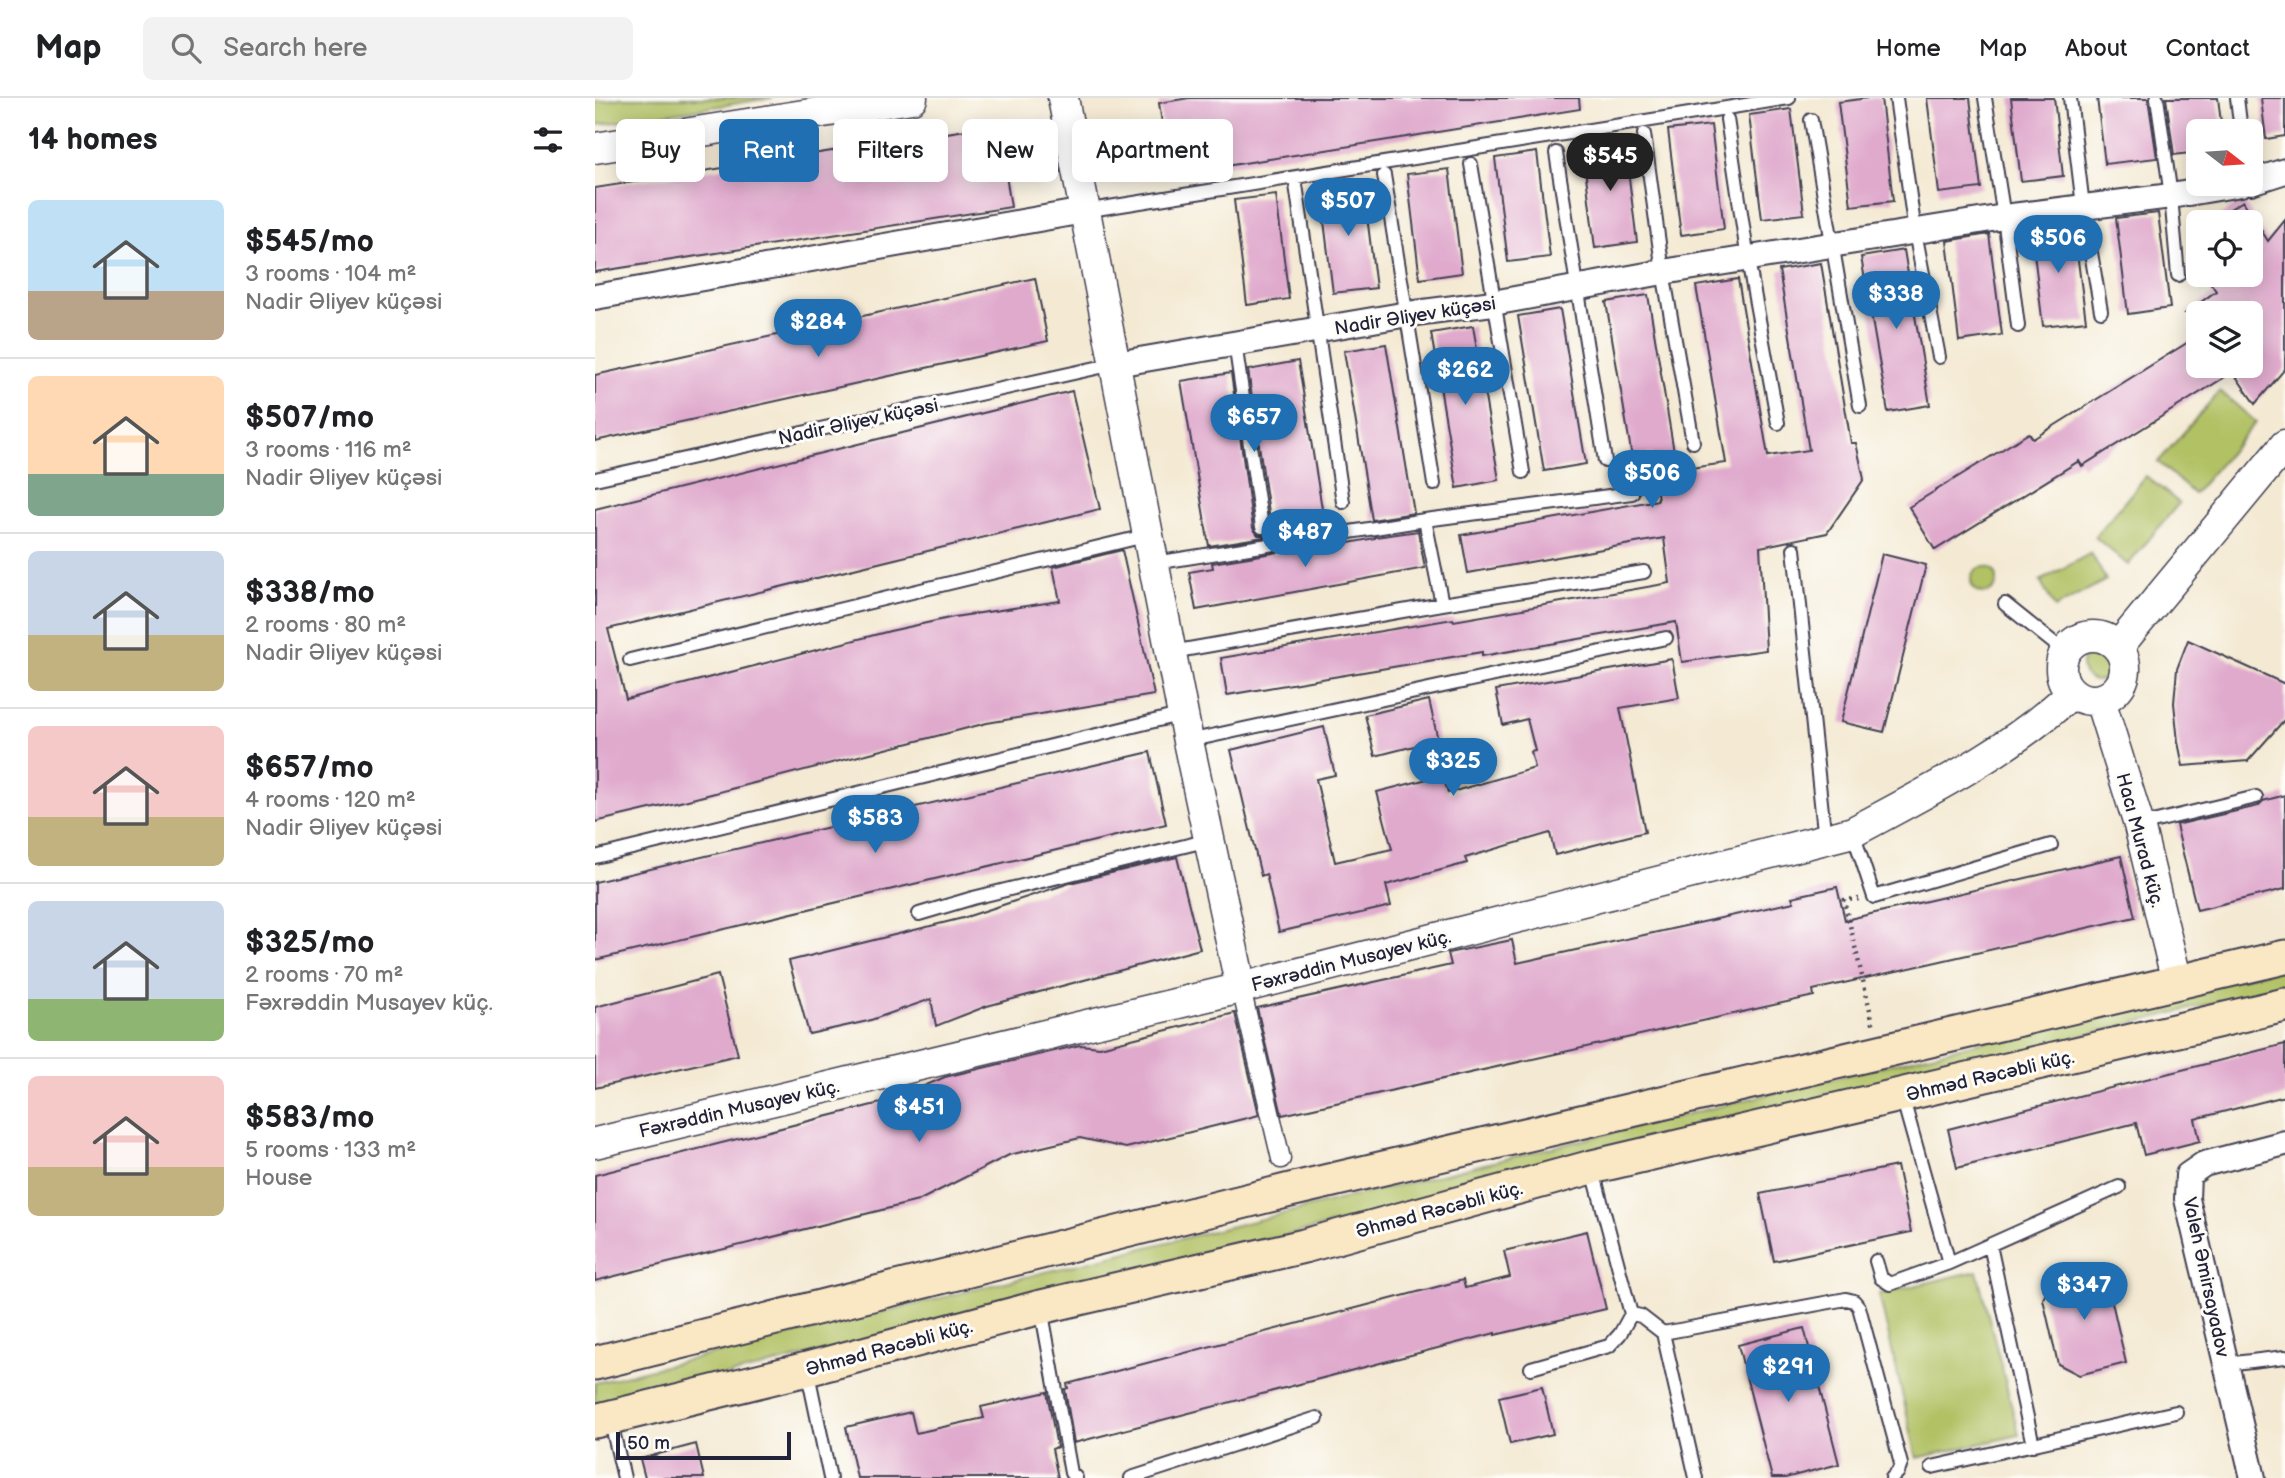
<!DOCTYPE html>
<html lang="en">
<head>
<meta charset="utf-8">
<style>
	body { margin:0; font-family:"Balsamiq Sans",sans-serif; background:#f2f2f2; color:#202124; height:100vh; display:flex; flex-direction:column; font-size:26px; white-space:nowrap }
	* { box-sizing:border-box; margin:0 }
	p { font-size:23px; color:#757577 }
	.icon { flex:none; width:38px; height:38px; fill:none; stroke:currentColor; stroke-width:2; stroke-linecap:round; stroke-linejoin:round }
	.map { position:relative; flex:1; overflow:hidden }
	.sheet { display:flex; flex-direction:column; background:#fff; width:595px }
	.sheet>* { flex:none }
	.hud { position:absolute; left:21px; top:21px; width:665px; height:63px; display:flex; gap:14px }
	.needle { width:46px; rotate:107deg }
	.fabs { position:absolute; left:1591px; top:21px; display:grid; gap:14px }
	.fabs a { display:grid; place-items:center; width:77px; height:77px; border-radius:10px; background:#fff; box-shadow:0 4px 18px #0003; font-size:35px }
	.scale { position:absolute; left:21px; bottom:18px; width:175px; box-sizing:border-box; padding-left:7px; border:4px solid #22223b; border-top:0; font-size:19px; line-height:24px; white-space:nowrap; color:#22223b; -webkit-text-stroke:5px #fdfcf7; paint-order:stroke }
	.price { position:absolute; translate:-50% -60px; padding:0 16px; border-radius:24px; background:#1f6fb2; color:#fff; font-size:23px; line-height:46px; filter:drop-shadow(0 2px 4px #0008) }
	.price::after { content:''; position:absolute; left:50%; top:42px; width:21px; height:16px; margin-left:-10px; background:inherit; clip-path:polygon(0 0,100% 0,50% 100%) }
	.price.selected { background:#222; color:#fff }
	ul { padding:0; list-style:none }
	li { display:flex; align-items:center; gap:21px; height:175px; padding:0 28px }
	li+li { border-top:2px solid #e0e0e0 }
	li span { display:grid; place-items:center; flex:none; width:196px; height:140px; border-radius:10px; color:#555 }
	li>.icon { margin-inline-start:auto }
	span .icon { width:84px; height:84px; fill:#fffc; stroke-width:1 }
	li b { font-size:30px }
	h2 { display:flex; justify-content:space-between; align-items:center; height:84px; padding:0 28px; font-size:30px }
	.chip { padding:0 24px; border-radius:10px; background:#fff; box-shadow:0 4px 18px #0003; font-size:24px; line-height:63px }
	.chip.selected { background:#1f6fb2; color:#fff }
	header { display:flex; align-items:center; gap:42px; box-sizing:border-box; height:98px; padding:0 35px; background:#fff; border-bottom:2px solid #e0e0e0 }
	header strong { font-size:33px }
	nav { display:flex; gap:38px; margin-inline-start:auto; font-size:24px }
	.search { width:490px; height:63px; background:#f2f2f2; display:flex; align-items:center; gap:18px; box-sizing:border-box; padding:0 24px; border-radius:10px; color:#757577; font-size:26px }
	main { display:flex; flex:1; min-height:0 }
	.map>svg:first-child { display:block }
	.green { fill:#b1c164; stroke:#6a7250; stroke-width:2 }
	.building { fill:#e0aacd }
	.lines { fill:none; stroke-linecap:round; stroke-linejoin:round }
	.service-casing { stroke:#424052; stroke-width:16 }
	.pedestrian-casing { stroke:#424052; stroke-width:21 }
	.minor-casing { stroke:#424052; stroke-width:28 }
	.tertiary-casing { stroke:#424052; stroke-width:33 }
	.secondary-casing { stroke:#424052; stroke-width:37 }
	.path { stroke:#424052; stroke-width:4.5; stroke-dasharray:2 5; stroke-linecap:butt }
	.service { stroke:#fff; stroke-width:12 }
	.pedestrian { stroke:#fff; stroke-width:18 }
	.minor { stroke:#fff; stroke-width:24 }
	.tertiary { stroke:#fff; stroke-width:30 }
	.secondary { stroke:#fae7c3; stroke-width:33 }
	.labels { text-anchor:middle; stroke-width:6; stroke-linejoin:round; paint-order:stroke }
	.street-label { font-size:19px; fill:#22223b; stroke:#fdfcf7 }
</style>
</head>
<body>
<header>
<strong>Map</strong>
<div class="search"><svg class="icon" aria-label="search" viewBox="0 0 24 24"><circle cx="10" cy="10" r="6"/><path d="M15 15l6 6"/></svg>Search here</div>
<nav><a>Home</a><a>Map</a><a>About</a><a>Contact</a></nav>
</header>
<main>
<section class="sheet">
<h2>14 homes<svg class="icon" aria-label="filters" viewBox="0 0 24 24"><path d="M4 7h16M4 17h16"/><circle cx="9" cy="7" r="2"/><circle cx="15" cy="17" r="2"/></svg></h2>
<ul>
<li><span style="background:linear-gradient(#bfe0f5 65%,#b9a48a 0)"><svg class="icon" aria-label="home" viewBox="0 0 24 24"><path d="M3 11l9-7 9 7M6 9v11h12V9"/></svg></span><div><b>$545/mo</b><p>3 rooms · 104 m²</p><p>Nadir Əliyev küçəsi</p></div></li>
<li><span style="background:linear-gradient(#ffd9b3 70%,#7fa58c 0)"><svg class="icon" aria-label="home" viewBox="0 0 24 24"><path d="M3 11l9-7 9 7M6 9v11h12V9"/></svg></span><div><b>$507/mo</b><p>3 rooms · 116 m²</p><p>Nadir Əliyev küçəsi</p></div></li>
<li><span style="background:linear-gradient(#c9d6e8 60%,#c2b280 0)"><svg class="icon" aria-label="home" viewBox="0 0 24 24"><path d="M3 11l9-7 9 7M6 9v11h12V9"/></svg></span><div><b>$338/mo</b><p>2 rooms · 80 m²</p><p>Nadir Əliyev küçəsi</p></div></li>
<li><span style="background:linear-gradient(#f6c9c9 65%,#c2b280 0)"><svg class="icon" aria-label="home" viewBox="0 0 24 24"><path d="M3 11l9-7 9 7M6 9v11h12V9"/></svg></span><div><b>$657/mo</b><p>4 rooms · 120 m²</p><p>Nadir Əliyev küçəsi</p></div></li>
<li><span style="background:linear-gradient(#c9d6e8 70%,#8fb573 0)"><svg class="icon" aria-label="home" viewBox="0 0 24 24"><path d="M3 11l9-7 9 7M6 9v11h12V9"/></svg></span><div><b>$325/mo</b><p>2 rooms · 70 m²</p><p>Fəxrəddin Musayev küç.</p></div></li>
<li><span style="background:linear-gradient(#f6c9c9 65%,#c2b280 0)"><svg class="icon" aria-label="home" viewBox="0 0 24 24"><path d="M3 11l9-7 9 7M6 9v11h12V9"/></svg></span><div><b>$583/mo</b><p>5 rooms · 133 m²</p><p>House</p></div></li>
</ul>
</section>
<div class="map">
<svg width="1690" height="1380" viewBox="0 0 1690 1380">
	<rect width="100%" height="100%" fill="#fdfcf7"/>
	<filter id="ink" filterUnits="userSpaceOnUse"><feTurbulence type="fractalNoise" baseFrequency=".0143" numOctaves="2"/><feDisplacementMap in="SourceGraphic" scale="14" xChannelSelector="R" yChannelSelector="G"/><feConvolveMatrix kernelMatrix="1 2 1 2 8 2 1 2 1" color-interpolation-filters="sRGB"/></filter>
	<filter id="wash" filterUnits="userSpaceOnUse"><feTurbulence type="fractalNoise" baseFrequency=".00686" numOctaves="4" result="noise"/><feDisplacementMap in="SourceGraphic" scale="28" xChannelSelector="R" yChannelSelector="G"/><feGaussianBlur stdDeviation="1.57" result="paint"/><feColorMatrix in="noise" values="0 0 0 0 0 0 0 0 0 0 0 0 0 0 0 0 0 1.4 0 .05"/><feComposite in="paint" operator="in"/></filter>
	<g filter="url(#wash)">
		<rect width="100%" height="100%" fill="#f4ead4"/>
		<path class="green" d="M26 0H177L0 27V4Z
			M1625 293 1661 324 1599 396 1563 364Z
			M1551 378 1584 405 1533 467 1500 439Z
			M1496 455 1511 482 1460 510 1445 483Z
			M1376 482a13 13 0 1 1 26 0a13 13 0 1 1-26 0Z
			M1487 568a15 15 0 1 1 30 0a15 15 0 1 1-30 0Z
			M1690 869V887L0 1311V1285Z
			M1382 1173 1424 1337 1322 1360 1284 1196Z"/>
		<g id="blocks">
			<path class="building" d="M594 0H984L985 11 575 77 564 5Z
				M1273 0H1286L1298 103 1256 108 1243 4Z
				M1332 0H1375L1386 90 1344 95Z
				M1416 0H1459L1468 78 1426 83Z
				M1502 0H1553L1562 60 1510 66Z
				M1571 0H1623L1627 33H1603V54L1579 57Z
				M1666 0H1690V38L1671 41Z
				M1196 11 1209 116 1167 121 1154 17Z
				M403 27 416 109 0 174V90Z
				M1116 27 1129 131 1086 137 1073 32Z
				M1029 40 1042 144 1000 150 987 46Z
				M942 54 955 159 913 164 900 60Z
				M854 71 867 175 825 181 812 76Z
				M768 86 781 190 738 195 725 91Z
				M681 97 694 201 652 207 639 102Z
				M1648 103 1673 143 1690 122V271L1660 306 1638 274 1487 368 1484 363 1340 452 1314 409 1434 335 1438 341 1603 238V268H1656V215H1591L1621 193 1610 177H1656V124H1614Z
				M1563 115 1575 210 1533 216 1521 120Z
				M1478 125 1491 223 1448 228 1436 131Z
				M1394 136 1407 237 1364 243 1352 143Z
				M1309 152 1335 307 1293 314 1266 159Z
				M1226 165 1256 345H1261L1269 381 1232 435 1165 449 1171 552 1087 564 1081 524 887 558V554L632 597 626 560 858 521 859 523 1075 485 1069 440 873 475 866 437 1063 402 1057 356 1037 359 1011 204 1053 197 1082 372 1131 365 1101 188 1143 181 1173 358 1214 352 1184 172Z
				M440 180 453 243 0 343V277Z
				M965 211 991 366 949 373 923 218Z
				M878 228 904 382 862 390 836 235Z
				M791 246 819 415 777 422 749 253Z
				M703 263 730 429 614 448 586 283 636 275 658 430 663 437H669L675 433 676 428 653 272Z
				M477 293 505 411 13 531 31 601 295 533 359 519 465 503 458 469 527 452 559 597 392 625 89 703 0 724V411Z
				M823 433 830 470 601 512 594 474 618 470 617 465 733 446V449L780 440V439Z
				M1287 456 1331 467 1289 634 1246 624Z
				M1593 542 1690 586V621L1653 663 1588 668 1583 644 1579 605 1582 571Z
				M1077 561 1084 600 1025 610 1050 734 960 757 955 735 870 760 872 765 791 787 796 808 684 834 671 776 666 778 636 652 729 629 740 677 721 681 740 764 797 751 782 694 848 677 853 695 940 670 936 654 940 653 932 621 908 627 901 592Z
				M834 602 843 642 780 658 770 617Z
				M555 654 571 726 0 862V784Z
				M1690 697V791L1602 812 1581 727 1663 708 1668 703Z
				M1526 758 1540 819 1218 892 1219 898 687 1017 662 910 856 867 853 855 917 842 922 865 1199 804 1197 799 1242 789 1250 822Z
				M582 759 605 851 392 908 341 928 336 901 273 923 214 936 194 863 368 820 475 785Z
				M123 877 143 957 0 990V909Z
				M640 915 664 1017 531 1050 485 1040 414 1057 323 1103 0 1183V1077L297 1002 350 979 485 947 505 949Z
				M1690 946V998L1600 1021 1605 1043 1549 1057 1541 1025 1362 1070 1353 1031Z
				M1302 1068 1316 1134 1179 1163 1165 1096Z
				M992 1133 1011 1211 900 1237V1235L479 1345 470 1291 473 1290 472 1286 868 1182 870 1190 915 1179 909 1153Z
				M1509 1169 1531 1265 1484 1277 1463 1266 1448 1201 1459 1180Z
				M1209 1230 1244 1366 1190 1380H1177L1143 1247Z
				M947 1289 958 1336 915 1346 904 1299Z
				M452 1294 462 1349 457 1351 463 1380H262L251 1329 316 1314 321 1335 389 1320 386 1309Z
				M101 1346 109 1380H50L45 1361Z"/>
		</g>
	</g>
	<g filter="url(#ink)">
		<use href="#blocks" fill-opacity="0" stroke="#424052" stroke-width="2"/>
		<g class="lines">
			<defs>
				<path id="service" d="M1301 0 1320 134 1344 259
					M1390 0 1409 119 1423 228
					M1475 0 1488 108 1506 213
					M1562 0 1576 98 1583 177
					M1642 0 1646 33
					M1132 21 1153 162 1183 325
					M1216 22 1265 308
					M1049 36 1068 174 1098 344
					M961 55 1010 363
					M876 66 928 374
					M789 77 839 386
					M701 87 748 404
					M489 113 1194 0
					M640 245 667 429
					M0 381 519 266
					M830 422 1037 395
					M1199 451 1230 742
					M560 465 830 422 847 506
					M1410 506 1470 554
					M577 554 847 506 1049 474
					M35 562 554 437
					M593 643 1071 540
					M1545 727 1661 699
					M1258 735 1279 799 1456 747
					M0 759 588 616
					M324 816 378 800 614 742
					M1307 998 1354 1165
					M997 1069 1036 1216 1046 1218 1068 1235 1101 1380
					M1395 1147 1438 1347
					M1281 1163 1286 1180 1295 1186 1354 1165 1524 1089
					M446 1210 476 1375 481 1380
					M1068 1235 1251 1201 1259 1203 1264 1209 1306 1366 1303 1374 1297 1380
					M1631 1266 1690 1259
					M936 1270 1014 1248 1025 1236 1036 1216
					M212 1271 235 1380
					M15 1320 29 1380
					M1337 1369 1581 1314
					M536 1380 722 1320"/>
				<path id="pedestrian" d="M646 890 686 1061"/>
				<path id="minor" d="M1656 84 1690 73
					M0 199 489 113
					M521 266 813 216 898 205 1068 174 1409 119 1576 98 1646 86
					M1658 1380 1592 1101 1593 1077 1609 1066 1690 1045"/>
				<path id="tertiary" d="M468 0 593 643 646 890
					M0 50 317 0
					M1466 570a32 32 0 1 1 64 0a32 32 0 1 1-64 0Z
					M1523 549 1690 347
					M1505 602 1544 727 1582 884
					M0 1045 646 890 1258 734C1334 693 1413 654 1477 595"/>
				<path id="secondary" d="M0 1265 695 1092 1690 859
					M0 1323 212 1271 446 1209 709 1148 997 1069 1690 907"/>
			</defs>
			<use href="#service" class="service-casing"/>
			<use href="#pedestrian" class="pedestrian-casing"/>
			<use href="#minor" class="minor-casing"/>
			<use href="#tertiary" class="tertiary-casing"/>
			<use href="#secondary" class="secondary-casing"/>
			<path class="path" d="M1264 801 1249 802 1279 929"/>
			<use href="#service" class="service"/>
			<use href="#pedestrian" class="pedestrian"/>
			<use href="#minor" class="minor"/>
			<use href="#tertiary" class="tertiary"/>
			<use href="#secondary" class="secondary"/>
		</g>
	</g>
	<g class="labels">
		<g class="street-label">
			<text transform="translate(820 217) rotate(-9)" y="7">Nadir Əliyev küçəsi</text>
			<text transform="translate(263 323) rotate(-12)" y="7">Nadir Əliyev küçəsi</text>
			<text transform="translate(1546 742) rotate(75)" y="7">Hacı Murad küç.</text>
			<text transform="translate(756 862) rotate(-14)" y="7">Fəxrəddin Musayev küç.</text>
			<text transform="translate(1395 977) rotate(-13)" y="7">Əhməd Rəcəbli küç.</text>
			<text transform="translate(144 1010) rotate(-13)" y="7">Fəxrəddin Musayev küç.</text>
			<text transform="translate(844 1111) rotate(-15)" y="7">Əhməd Rəcəbli küç.</text>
			<text transform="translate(1612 1179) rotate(78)" y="7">Valeh Əmirsayadov</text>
			<text transform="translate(294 1249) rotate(-15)" y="7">Əhməd Rəcəbli küç.</text>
		</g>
	</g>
</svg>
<div class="fabs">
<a><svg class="needle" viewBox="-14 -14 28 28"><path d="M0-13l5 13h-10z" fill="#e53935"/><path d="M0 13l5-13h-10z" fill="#757577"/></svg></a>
<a><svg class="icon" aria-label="locate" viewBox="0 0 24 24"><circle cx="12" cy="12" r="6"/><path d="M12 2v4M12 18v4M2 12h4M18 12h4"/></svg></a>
<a><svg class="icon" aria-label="layers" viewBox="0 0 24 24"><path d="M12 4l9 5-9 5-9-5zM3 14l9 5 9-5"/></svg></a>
</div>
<div class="scale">50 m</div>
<b class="price selected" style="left:1015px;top:95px">$545</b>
<b class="price" style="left:753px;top:140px">$507</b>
<b class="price" style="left:1463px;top:177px">$506</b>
<b class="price" style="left:1301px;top:233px">$338</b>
<b class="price" style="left:223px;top:261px">$284</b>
<b class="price" style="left:870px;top:309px">$262</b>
<b class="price" style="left:659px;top:356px">$657</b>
<b class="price" style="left:1057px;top:412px">$506</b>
<b class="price" style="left:710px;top:471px">$487</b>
<b class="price" style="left:858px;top:700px">$325</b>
<b class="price" style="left:280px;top:757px">$583</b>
<b class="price" style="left:324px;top:1046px">$451</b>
<b class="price" style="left:1489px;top:1224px">$347</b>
<b class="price" style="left:1193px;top:1306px">$291</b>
<div class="hud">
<a class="chip">Buy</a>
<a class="chip selected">Rent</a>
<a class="chip">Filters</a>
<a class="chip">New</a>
<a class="chip">Apartment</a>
</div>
</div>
</main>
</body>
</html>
